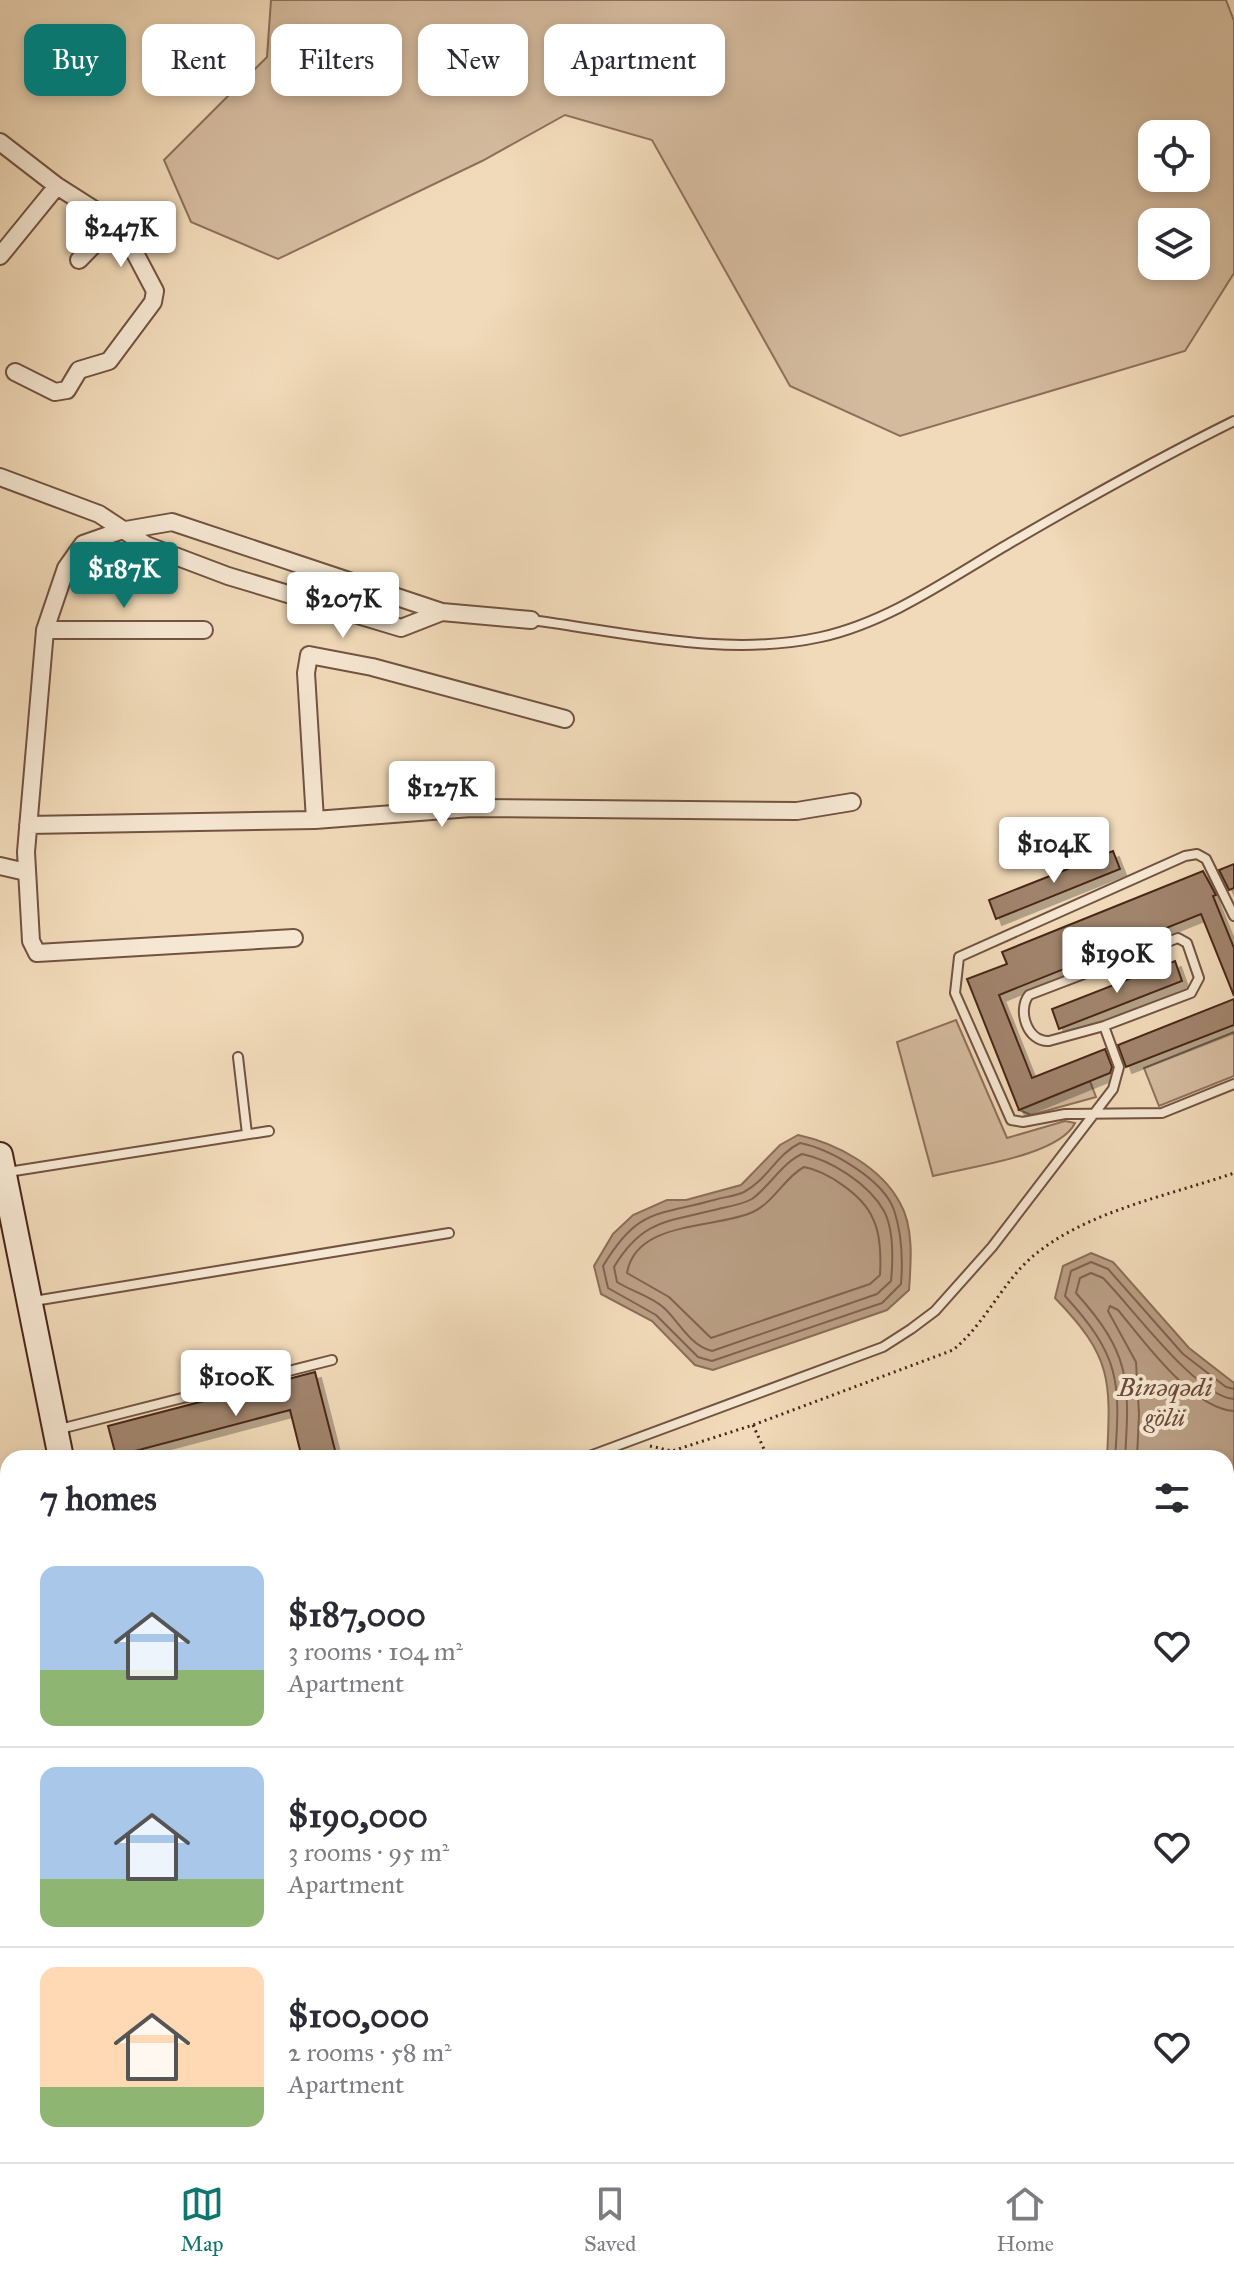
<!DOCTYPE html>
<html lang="en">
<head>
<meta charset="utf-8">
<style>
	body { margin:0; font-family:"IM FELL Great Primer",serif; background:#f7f7f7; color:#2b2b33; height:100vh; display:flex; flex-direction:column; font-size:30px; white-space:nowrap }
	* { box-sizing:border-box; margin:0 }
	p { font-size:26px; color:#7c7c81 }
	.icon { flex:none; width:44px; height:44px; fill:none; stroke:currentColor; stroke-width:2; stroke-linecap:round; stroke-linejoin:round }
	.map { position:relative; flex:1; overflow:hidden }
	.sheet { position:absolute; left:0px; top:1450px; width:1234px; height:712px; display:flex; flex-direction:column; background:#fff; border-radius:24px 24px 0 0; box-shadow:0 4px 12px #0003 }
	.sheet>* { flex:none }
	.top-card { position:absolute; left:24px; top:24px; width:800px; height:72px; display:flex; gap:16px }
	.buttons { position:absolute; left:1138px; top:120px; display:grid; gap:16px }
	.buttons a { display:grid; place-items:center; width:72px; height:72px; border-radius:16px; background:#fff; box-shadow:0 4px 12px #0003; font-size:40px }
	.price { position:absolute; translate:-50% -68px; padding:0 18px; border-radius:8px; background:#fff; color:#222; font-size:26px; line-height:52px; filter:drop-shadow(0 2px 4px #0008) }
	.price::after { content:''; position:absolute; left:50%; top:48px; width:24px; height:18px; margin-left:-12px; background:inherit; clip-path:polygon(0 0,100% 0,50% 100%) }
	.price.active { background:#0f766e; color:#fff }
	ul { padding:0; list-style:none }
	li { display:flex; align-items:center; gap:24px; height:200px; padding:0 40px }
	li+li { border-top:2px solid #e1e1e2 }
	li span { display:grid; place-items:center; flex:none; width:224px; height:160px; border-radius:16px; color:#555 }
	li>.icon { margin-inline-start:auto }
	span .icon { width:96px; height:96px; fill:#fffc; stroke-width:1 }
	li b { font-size:34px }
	h2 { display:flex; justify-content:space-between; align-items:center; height:96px; padding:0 40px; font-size:34px }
	.pill { padding:0 28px; border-radius:16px; background:#fff; box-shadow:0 4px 12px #0003; font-size:28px; line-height:72px }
	.pill.active { background:#0f766e; color:#fff }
	.tab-bar { display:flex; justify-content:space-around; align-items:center; height:112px; border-top:2px solid #e1e1e2; background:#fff; font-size:22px; color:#7c7c81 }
	.tab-bar a { display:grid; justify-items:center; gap:4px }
	.tab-bar .active { color:#0f766e }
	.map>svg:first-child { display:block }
	.green { fill:#d4bb9e; stroke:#8e705b; stroke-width:2; fill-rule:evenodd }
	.water { fill:#b89d82; stroke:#8b6d58; stroke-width:2 }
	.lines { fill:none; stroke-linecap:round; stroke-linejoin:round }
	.shore { stroke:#80624d; stroke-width:2 }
	.building { fill:#a0846c; stroke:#482618; stroke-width:2; filter:url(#shadow) }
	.service-casing { stroke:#725340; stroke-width:12 }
	.minor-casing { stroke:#725340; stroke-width:20 }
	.secondary-casing { stroke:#482618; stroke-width:28 }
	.path { stroke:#482618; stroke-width:3; stroke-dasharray:2 4; stroke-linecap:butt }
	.service { stroke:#f6e7d2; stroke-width:8 }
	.minor { stroke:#f6e7d2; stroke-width:16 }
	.secondary { stroke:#f6e7d2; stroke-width:24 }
	.labels { text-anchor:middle; stroke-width:8; stroke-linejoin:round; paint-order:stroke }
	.water-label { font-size:26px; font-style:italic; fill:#6a4a38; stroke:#f6e7d2 }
</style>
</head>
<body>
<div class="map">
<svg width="1234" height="2162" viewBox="0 0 1234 2162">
	<defs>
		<filter id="shadow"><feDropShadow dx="6" dy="6" stdDeviation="0" flood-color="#0004"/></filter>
	</defs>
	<rect width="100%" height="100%" fill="#f1dab9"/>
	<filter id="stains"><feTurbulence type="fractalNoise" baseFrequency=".0025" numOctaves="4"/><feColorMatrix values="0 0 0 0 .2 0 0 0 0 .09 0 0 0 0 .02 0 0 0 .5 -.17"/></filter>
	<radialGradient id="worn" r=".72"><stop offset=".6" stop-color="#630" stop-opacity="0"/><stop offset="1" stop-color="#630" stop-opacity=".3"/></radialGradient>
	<path class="green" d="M271 0H1226L1234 21V273L1185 351 900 436 790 386 652 140 565 115 482 161 278 259 191 222 164 160 267 57ZM1196 134V178H1152V134ZM1196 222V266H1152V222Z
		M956 1020 1007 1138 1065 1121 1075 1123C1059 1156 968 1167 933 1176L897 1042Z
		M1234 1032V1076L1159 1106 1144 1068Z
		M1090 1081 1096 1097 1031 1115 1019 1110Z"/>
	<path class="water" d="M798 1135C836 1143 881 1167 900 1203 914 1227 911 1263 909 1290L887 1310 713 1370 695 1365 652 1321 601 1294 594 1266 613 1234 633 1215 667 1200H686L741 1185 780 1145Z
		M1091 1253 1113 1262 1189 1348 1234 1383V1820L1226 1809V1458H1107C1111 1379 1112 1357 1055 1298L1063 1266Z"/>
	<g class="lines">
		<path class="shore" d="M800 1143C830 1149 883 1179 894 1210 902 1234 903 1259 901 1284L882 1303 712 1361 698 1357 656 1315 608 1288 603 1266C638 1208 656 1216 714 1200 724 1197 736 1196 744 1192 767 1180 777 1154 800 1143Z
			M802 1154C831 1160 869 1184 884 1211 894 1230 893 1260 891 1281L877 1294 712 1351C689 1345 679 1321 663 1307 650 1296 631 1291 617 1282L614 1267C644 1217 671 1222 722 1208 732 1206 743 1204 752 1199 770 1186 782 1163 802 1154Z
			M804 1167C827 1171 864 1196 873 1219 881 1235 881 1257 880 1275L870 1284 711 1338 669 1297 627 1273C636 1220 716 1229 753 1212 774 1202 785 1177 804 1167Z
			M1115 1458C1121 1380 1119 1355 1065 1296L1071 1271 1091 1262 1108 1269 1183 1354 1226 1387 1234 1389
			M1125 1458C1130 1380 1130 1353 1076 1293L1080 1278 1091 1273 1103 1278C1131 1306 1197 1397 1234 1399
			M1137 1458 1139 1414 1136 1362 1108 1311 1110 1306 1118 1310C1143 1340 1192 1409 1234 1411"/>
	</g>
	<path class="building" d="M1113 851 1120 869 996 919 989 900Z
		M1234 864V888L1229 890 1219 870Z
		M1203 871 1216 895 1213 896 1234 948V996L1201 914 999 995 1032 1078 1105 1049 1112 1067 1110 1073 1019 1110 967 979 1007 964 1002 952Z
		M1175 961 1182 981 1059 1029 1052 1009Z
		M1234 999V1025L1126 1067 1118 1045Z
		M315 1372 337 1458H302L290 1410 116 1456 108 1426Z"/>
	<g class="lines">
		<defs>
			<path id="service" d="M531 620C625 632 726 658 821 637 889 622 950 578 1010 543 1084 500 1157 459 1234 421
				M1234 916 1206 859 1197 854 1185 856 959 957 955 993 1011 1120 1023 1122 1065 1114 1162 1113 1234 1084
				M1178 938 1187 943 1199 978 1191 993 1104 1026 1049 1041C1027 1042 1017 1010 1029 995Z
				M238 1057 247 1134
				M8 1172 269 1131
				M34 1301 449 1233
				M60 1429 332 1360
				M584 1458 883 1347 911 1329 935 1311 992 1247 1113 1089 1119 1067 1104 1026
				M0 1842 8 1838"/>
			<path id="minor" d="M0 142 57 186 115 223 126 236 155 291 153 302 109 361 79 370 67 390 55 392 15 372
				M0 256 57 186
				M79 260 115 223
				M0 477 99 514 146 545 228 576 401 628 442 612 531 620
				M45 630H204
				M315 820 306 673 309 655 372 667 565 719
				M28 825 315 820 471 808 797 811 852 802
				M0 866 26 872
				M294 938 37 953 31 941 26 852 45 630 66 568 83 544 120 531 172 522 442 612
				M1226 1957 1234 1984
				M465 2154 466 2162
				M619 2154 620 2162
				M797 2154 802 2162
				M1019 2154 1022 2162"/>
			<path id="secondary" d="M0 1155 61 1458
				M207 2154 209 2162"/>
		</defs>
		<use href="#service" class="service-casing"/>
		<use href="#minor" class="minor-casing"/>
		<use href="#secondary" class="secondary-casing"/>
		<path class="path" d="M753 1425 768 1458
			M650 1446 672 1451 753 1425 953 1350C985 1324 1002 1283 1032 1257 1086 1211 1168 1196 1234 1173"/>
		<use href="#service" class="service"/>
		<use href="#minor" class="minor"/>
		<use href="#secondary" class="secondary"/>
	</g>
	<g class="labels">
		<g class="water-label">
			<text x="1165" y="1396">Binəqədi<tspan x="1165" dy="30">gölü</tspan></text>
		</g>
	</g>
	<rect width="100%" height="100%" filter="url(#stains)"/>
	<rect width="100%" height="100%" fill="url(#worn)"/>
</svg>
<div class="buttons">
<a><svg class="icon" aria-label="locate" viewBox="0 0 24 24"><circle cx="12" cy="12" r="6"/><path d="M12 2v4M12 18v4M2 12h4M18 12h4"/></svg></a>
<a><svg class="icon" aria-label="layers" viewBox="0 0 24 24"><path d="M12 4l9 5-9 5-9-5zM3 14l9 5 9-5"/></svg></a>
</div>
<b class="price" style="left:121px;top:269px">$247K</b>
<b class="price active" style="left:124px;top:610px">$187K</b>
<b class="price" style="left:343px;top:640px">$207K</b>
<b class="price" style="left:442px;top:829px">$127K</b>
<b class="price" style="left:1054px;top:885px">$104K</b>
<b class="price" style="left:1117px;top:995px">$190K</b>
<b class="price" style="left:236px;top:1418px">$100K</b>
<div class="top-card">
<a class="pill active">Buy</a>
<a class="pill">Rent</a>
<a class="pill">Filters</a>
<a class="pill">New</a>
<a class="pill">Apartment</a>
</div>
<section class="sheet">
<h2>7 homes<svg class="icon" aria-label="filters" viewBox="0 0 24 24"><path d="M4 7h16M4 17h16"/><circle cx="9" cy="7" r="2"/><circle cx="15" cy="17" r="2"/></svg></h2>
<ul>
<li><span style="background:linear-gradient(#a9c7e8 65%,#8fb573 0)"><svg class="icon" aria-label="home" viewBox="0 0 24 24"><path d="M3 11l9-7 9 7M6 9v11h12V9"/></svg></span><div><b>$187,000</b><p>3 rooms · 104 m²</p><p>Apartment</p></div><svg class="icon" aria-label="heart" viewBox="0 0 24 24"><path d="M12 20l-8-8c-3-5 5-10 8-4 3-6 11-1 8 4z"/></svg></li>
<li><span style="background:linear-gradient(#a9c7e8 70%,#8fb573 0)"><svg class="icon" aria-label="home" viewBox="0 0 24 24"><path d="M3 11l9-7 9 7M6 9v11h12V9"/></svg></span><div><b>$190,000</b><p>3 rooms · 95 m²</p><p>Apartment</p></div><svg class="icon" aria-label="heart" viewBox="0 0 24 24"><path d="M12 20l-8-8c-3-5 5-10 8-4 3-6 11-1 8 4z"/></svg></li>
<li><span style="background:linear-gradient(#ffd9b3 75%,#8fb573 0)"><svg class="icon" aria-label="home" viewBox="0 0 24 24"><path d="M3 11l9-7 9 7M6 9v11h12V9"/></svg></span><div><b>$100,000</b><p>2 rooms · 58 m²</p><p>Apartment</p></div><svg class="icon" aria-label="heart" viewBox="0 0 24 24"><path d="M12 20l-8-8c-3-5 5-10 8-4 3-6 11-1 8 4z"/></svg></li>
</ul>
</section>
</div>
<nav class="tab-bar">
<a class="active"><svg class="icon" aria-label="map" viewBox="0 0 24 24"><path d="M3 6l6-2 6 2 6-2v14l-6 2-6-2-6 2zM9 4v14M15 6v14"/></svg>Map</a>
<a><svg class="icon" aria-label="saved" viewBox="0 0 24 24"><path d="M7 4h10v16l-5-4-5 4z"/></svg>Saved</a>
<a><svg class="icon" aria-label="home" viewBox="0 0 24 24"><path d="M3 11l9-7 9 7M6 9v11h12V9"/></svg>Home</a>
</nav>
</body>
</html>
